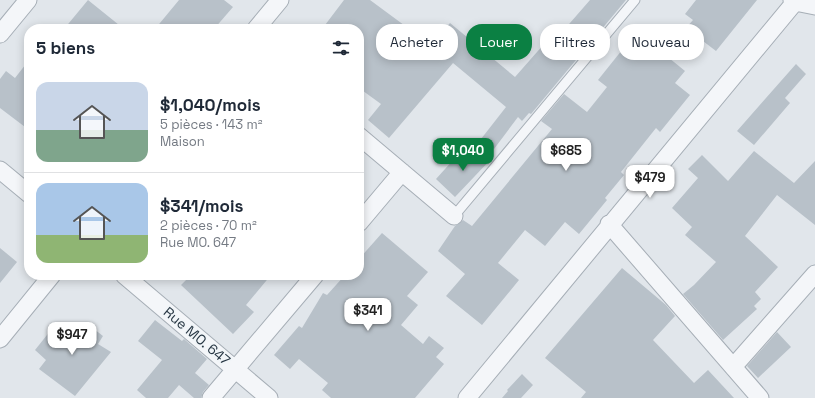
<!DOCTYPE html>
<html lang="fr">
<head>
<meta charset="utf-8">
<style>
	body { margin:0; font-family:"Space Grotesk",sans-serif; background:#f6f6f7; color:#1f2937; height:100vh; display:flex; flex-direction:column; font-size:15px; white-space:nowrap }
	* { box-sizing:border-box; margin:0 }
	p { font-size:13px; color:#747a83 }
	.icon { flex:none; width:22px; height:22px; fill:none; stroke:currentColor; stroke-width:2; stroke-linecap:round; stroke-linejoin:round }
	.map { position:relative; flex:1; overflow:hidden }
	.side { position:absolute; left:24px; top:24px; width:340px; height:256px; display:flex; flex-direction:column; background:#fff; border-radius:16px; box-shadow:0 2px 10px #0003 }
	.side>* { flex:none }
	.banner { position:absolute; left:376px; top:24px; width:379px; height:36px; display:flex; gap:8px }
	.price { position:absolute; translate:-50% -34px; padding:0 9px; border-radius:8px; background:#fff; color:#222; font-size:13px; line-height:26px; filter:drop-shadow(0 1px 2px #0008) }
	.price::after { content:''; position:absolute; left:50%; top:24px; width:12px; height:9px; margin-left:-6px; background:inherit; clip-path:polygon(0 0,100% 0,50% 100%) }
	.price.current { background:#0b8043; color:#fff }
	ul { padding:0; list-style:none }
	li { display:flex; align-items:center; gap:12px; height:100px; padding:0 12px }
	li+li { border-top:1px solid #e0e1e3 }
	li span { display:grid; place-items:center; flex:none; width:112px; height:80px; border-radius:12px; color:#555 }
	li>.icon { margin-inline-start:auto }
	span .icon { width:48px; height:48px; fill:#fffc; stroke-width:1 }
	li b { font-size:17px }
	h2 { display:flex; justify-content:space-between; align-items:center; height:48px; padding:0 12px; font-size:17px }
	.pill { padding:0 14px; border-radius:16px; background:#fff; box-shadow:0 2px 10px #0003; font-size:14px; line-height:36px }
	.pill.current { background:#0b8043; color:#fff }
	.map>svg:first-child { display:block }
	.building { fill:#b8c1c9 }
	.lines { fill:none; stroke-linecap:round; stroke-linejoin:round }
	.lane-casing { stroke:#a6aeb6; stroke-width:11 }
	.street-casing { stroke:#a6aeb6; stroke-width:19 }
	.lane { stroke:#f4f6f9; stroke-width:9 }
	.street { stroke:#f4f6f9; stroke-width:17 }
	.labels { text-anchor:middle; stroke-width:3.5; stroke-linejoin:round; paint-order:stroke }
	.street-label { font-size:14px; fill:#283744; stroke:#f1f5f8 }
</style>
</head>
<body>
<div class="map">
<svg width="815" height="398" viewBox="0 0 815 398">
	<rect width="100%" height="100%" fill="#e1e6eb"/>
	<path class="building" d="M88 0 124 29H64Z
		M179 0H224L233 7 214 29H155Z
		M344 0H370L431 45 450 23 515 77 559 27 563 31 590 0H626L531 114 529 113 522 121 518 117 494 149 481 139 506 107 453 63 389 138 368 120 381 104 359 88V29H322Z
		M696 0H757L716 51 686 28 693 20 685 14Z
		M642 25V36L685 71 675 83 690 95 660 132 656 128 621 172 624 175 605 198 607 200 579 234 565 222 545 246 525 230 498 263 519 280 482 325 446 296 465 274 438 251 455 226 463 220 472 226 552 129 541 121 564 94 587 112 607 87 598 80Z
		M29 60V130L0 108V79L6 71 15 78Z
		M796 64 806 74 785 98 790 103 754 145 737 131Z
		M480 146 493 157 455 197 436 179 454 159 462 167Z
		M754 151 794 183 815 161V225L777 195 745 236 778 267 755 292 761 299 754 306 757 309 723 340 683 294 694 285 716 262 685 235 692 227 672 208 698 178 688 169 702 155 728 181Z
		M382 233 428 272 407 296 418 305 401 325 423 344 429 336 444 348 436 357 444 364 415 398H331L322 390 328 383 299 359 290 369 274 355 299 326 302 328 323 293 327 295 345 275H359V259Z
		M0 248 17 262 0 283Z
		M622 268 666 305 675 316 653 340 694 383 708 370 734 398H581L586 392 545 358Z
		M191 275H271L246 305 254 312 233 334 181 285Z
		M155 320 182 341 184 339 207 359 195 373 209 385 203 392 201 398H194L179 385 168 398H146L137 390 162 360 138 341Z
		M75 323 84 331 90 326 103 336 98 344 111 352 75 396 39 369 46 360 35 350 55 325 67 333Z
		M777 332 791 347 758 378 747 366Z
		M522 374 533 385 521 398H502L508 391 507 390Z"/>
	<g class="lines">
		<defs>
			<path id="lane" d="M454 216 635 0"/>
			<path id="street" d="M795 2 815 6
				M256 29 280 0
				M0 34 28 0
				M359 136 454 216
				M0 170 29 194
				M359 223 402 172
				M609 224 760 398
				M124 275 269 398
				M0 339 52 275
				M733 367 815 274
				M211 398 315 275
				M467 398 795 2 792 0"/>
		</defs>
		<use href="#lane" class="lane-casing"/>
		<use href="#street" class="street-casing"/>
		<use href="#lane" class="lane"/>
		<use href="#street" class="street"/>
	</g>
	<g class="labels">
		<g class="street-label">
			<text transform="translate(197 336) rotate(40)" y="5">Rue MO. 647</text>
		</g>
	</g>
</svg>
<b class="price current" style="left:463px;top:172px">$1,040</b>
<b class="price" style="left:566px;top:172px">$685</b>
<b class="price" style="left:650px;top:199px">$479</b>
<b class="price" style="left:368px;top:332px">$341</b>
<b class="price" style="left:72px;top:356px">$947</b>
<div class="banner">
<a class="pill">Acheter</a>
<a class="pill current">Louer</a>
<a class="pill">Filtres</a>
<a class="pill">Nouveau</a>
</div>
<section class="side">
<h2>5 biens<svg class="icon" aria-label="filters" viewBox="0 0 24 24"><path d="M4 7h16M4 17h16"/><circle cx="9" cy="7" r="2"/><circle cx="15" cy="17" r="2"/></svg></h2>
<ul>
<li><span style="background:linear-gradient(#c9d6e8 60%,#7fa58c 0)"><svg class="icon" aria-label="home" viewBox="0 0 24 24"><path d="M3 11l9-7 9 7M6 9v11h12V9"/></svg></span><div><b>$1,040/mois</b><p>5 pièces · 143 m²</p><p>Maison</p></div></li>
<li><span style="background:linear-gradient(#a9c7e8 65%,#8fb573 0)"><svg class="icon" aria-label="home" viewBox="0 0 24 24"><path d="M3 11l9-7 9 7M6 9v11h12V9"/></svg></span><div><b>$341/mois</b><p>2 pièces · 70 m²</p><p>Rue MO. 647</p></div></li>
</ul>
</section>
</div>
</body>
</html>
